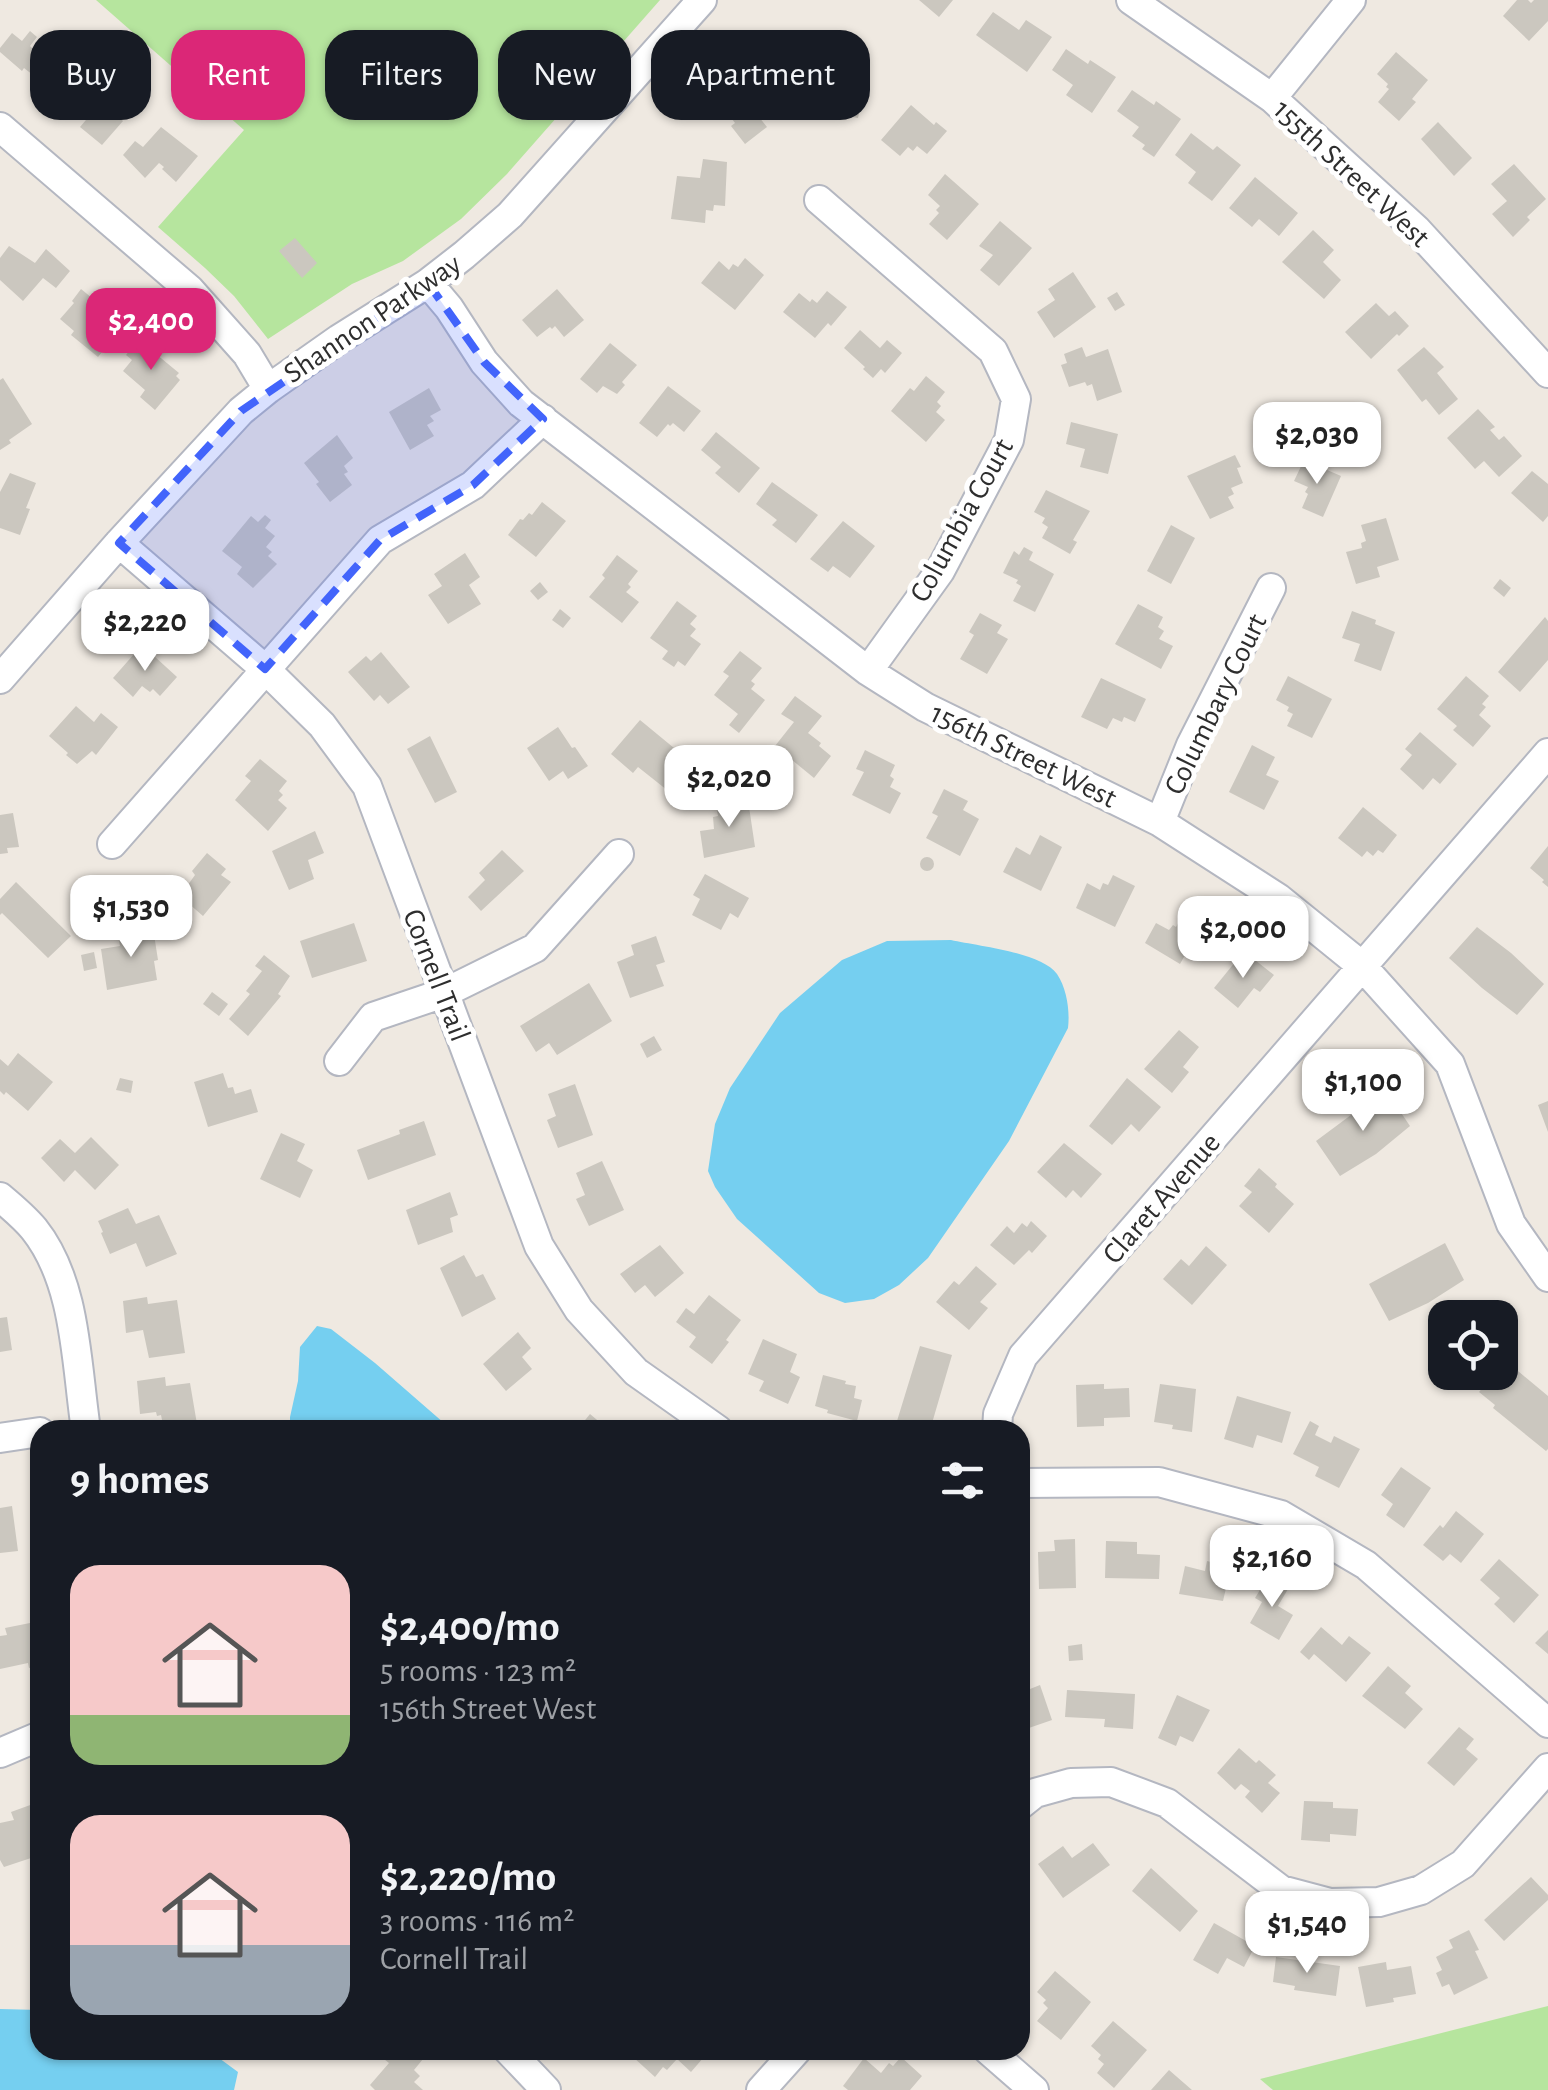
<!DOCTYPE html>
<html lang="en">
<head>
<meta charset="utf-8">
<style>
	body { margin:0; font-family:"Alegreya Sans",sans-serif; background:#242831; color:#f1f3f6; height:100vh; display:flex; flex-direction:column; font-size:38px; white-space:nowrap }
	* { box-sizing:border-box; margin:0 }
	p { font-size:32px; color:#9ea1a6 }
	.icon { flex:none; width:55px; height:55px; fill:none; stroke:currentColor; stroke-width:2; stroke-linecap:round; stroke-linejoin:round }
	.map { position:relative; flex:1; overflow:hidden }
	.sheet { position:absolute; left:30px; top:1420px; width:1000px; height:640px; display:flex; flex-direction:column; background:#171b24; border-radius:30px; box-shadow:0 2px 8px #0004 }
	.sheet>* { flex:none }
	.hud { position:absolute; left:30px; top:30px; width:1000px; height:90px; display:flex; gap:20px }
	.buttons { position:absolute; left:1428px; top:1300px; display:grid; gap:20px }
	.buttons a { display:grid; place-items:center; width:90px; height:90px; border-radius:20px; background:#171b24; box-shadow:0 2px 8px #0004; font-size:50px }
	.price { position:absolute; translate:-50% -85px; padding:0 22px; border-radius:20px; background:#fff; color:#222; font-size:32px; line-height:65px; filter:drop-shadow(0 2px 5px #0008) }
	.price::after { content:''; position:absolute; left:50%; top:60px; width:30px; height:22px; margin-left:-15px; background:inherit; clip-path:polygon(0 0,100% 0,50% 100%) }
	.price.current { background:#db2777; color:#fff }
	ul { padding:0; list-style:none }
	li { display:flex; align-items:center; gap:30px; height:250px; padding:0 40px }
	li span { display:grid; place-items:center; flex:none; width:280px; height:200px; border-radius:30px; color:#555 }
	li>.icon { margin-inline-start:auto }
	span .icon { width:120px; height:120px; fill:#fffc; stroke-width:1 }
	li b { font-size:42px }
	h2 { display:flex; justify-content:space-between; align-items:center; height:120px; padding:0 40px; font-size:42px }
	.pill { padding:0 35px; border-radius:30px; background:#171b24; box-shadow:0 2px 8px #0004; font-size:35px; line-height:90px }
	.pill.current { background:#db2777; color:#fff }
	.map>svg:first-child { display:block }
	.green { fill:#b6e59e }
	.water { fill:#75cff0 }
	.building { fill:#cbc7bf }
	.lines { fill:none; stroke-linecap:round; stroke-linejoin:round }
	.minor-casing { stroke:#b4b7c1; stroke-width:32 }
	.minor { stroke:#fff; stroke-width:28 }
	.marked { fill:#4264fb; fill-opacity:0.2; stroke:#4264fb; stroke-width:8; stroke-dasharray:20 12; stroke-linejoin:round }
	.labels { text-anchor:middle; stroke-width:10; stroke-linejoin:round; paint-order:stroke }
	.street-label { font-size:30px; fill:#2e2e2e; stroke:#fff }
</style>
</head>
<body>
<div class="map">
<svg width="1548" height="2090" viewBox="0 0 1548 2090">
	<rect width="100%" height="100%" fill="#efe9e1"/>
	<path class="green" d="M96 0H660L507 174 461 219 403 261 352 284 268 339 234 296 205 268 158 227 244 130Z
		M1548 2006V2090H1273L1260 2079Z"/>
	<path class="water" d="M951 940C977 946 1041 952 1057 974 1067 989 1070 1011 1068 1028L1009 1141 928 1258 899 1285 874 1299 845 1303 819 1293 737 1219 715 1187 708 1171 715 1124 730 1088 780 1013 842 960 887 941Z
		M317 1326 331 1329 375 1363 452 1430H290V1417L298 1381 300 1347Z
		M0 2009 40 2010V2050H208L238 2072 234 2090H0Z"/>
	<path class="building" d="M919 0H953L939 17Z
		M1517 0H1528L1531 3 1534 0H1548V21L1529 41 1503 16Z
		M993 12 1019 30 1026 20 1052 37 1027 72 976 35Z
		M30 31 37 37 30 46 36 52 40 46 64 65 47 86 24 68 22 71 0 52V48L12 33 22 41Z
		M787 44a8 8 0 1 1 16 0a8 8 0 1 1-16 0Z
		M1066 49 1088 64 1090 60 1116 77 1092 113 1066 95 1073 85 1052 70Z
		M1396 52 1428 80 1412 99 1416 102 1399 121 1378 102 1389 89 1386 87 1388 84 1377 74Z
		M812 57 858 66 853 95 863 97 858 118 831 113 835 93 824 91 825 88 807 85Z
		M87 71 124 103 114 113 123 121 102 145 80 127 91 114 68 95Z
		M752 78 769 100 759 108 763 114 759 117 767 127 745 144 731 126 735 123 719 102Z
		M1132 90 1154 105 1156 101 1181 119 1154 157 1142 149 1145 145 1132 136 1139 127 1117 111Z
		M911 105 934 125 936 122 947 131 927 154 917 146 913 151 908 147 900 156 881 140Z
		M1438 122 1472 158 1454 176 1421 139Z
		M161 127 198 156 176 182 162 169 164 167 159 163 145 178 123 155 135 141 143 147Z
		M1191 133 1213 150 1217 146 1241 165 1212 201 1188 183 1196 172 1175 155Z
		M703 159 727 162 725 206 714 205 713 211 706 210 705 223 671 219 677 176 700 178Z
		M1514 164 1546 199 1527 217 1530 220 1513 237 1492 214 1507 201 1491 184Z
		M945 174 979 204 947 240 929 224 939 213 936 210 940 206 928 195Z
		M1255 177 1298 213 1279 236 1259 219 1252 227 1229 208Z
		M1000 221 1032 248 999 286 980 270 993 255 979 246Z
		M1313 230 1334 250 1323 262 1341 280 1324 299 1282 262Z
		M295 238 317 263 302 278 279 251Z
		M9 246 35 263 46 249 70 271 56 288 43 278 23 301 0 280V258Z
		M745 258 764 275 735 310 701 283 719 261 729 270 733 264 738 267Z
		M1073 272 1096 307 1054 338 1037 312 1055 300 1048 289Z
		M81 289 108 311 112 306 131 322 117 338 115 336 98 357 71 335 74 331 60 319 74 303 72 301Z
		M557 289 584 320 564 337 555 326 552 329 550 327 537 337 522 320Z
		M827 291 847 307 831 326 828 323 815 338 783 312 799 293 810 302 812 299 817 303Z
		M1117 292 1125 305 1115 311 1107 298Z
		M1376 303 1389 316 1395 311 1409 326 1399 336 1397 334 1371 359 1345 332Z
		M860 330 880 348 887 340 902 353 885 373 881 369 873 378 863 369 865 367 844 348Z
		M142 336 158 351 156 354 179 373 176 376 180 380 155 410 140 397 145 390 123 371 132 360 126 355Z
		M610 343 637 365 622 382 625 385 617 394 603 386 597 393 580 379Z
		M1082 347 1086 357 1108 349 1122 392 1097 401 1092 384 1087 386 1085 382 1069 387 1061 365 1067 363 1064 354Z
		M1424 347 1444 367 1437 373 1458 399 1439 415 1426 399 1422 402 1397 370Z
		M926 376 945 392 937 402 941 406 936 412 945 420 926 442 891 411 910 388 914 391Z
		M3 378 32 424 9 440 11 443 0 450V380Z
		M668 386 701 411 684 432 673 423 670 426 668 424 657 437 639 423Z
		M429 388 441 410 430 416 434 421 427 425 434 436 410 450 389 412Z
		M1478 409 1495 427 1490 430 1499 440 1504 436 1522 456 1499 477 1484 461 1475 469 1447 438Z
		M1071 422 1118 434 1108 474 1080 467 1085 449 1066 444Z
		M716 432 760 468 739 493 715 473 721 467 701 450Z
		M337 435 353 458 344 466 348 472 344 474 352 485 330 502 316 484 319 482 304 463Z
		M1235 455 1241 467 1237 468 1243 483 1231 488 1234 494 1228 497 1234 508 1210 519 1187 476Z
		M1304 460 1341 476 1323 517 1302 508 1308 494 1305 492 1308 487 1294 481Z
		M1532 471 1548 484V516L1543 522 1511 493Z
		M10 473 36 483 26 508 30 509 20 535 0 528V492Z
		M772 482 818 515 796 543 772 525 777 520 756 504Z
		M1046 490 1090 511 1073 540 1077 542 1070 554 1042 538 1048 527 1042 523 1045 518 1034 512Z
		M542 502 566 521 536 557 508 535 520 519 523 520 529 513 532 515Z
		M265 515 271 520 265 528 275 536 266 547 272 552 268 556 277 564 253 588 237 574 242 567 222 551 251 516 258 522Z
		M1386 518 1399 560 1377 567 1380 577 1356 584 1346 552 1362 548 1361 543 1366 541 1361 525Z
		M843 521 875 546 850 578 833 566 828 572 810 559Z
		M1171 525 1195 538 1171 584 1147 571Z
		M1024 547 1033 552 1029 560 1054 574 1035 612 1013 601 1021 586 1016 583 1018 580 1003 573 1014 551 1019 555Z
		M465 553 480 577 469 585 481 604 448 624 428 595 442 586 434 574Z
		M617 555 638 571 628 584 631 587 626 592 639 602 622 623 589 597 605 578 602 575Z
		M1500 579 1511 588 1504 597 1493 588Z
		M540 582 548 592 538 600 530 591Z
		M677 601 697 616 690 624 696 629 690 636 701 644 685 666 678 661 674 667 662 659 668 651 650 638Z
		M1138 604 1163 617 1158 627 1164 631 1159 639 1173 646 1161 669 1115 644Z
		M560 609 571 618 563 628 552 620Z
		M1352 611 1376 620 1375 624 1395 632 1381 671 1354 661 1360 644 1342 638Z
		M980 613 1002 625 997 633 1008 639 987 674 960 659 974 635 969 632Z
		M1545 617 1548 621V660L1520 692 1498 672Z
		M142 645 177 677 160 696 153 689 150 692 142 686 133 697 113 678Z
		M740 651 762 668 751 681 755 684 751 689 765 700 739 733 729 725 738 714 714 695 729 676 723 672Z
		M381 652 410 687 388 704 380 695 374 701 348 672 366 656 371 661Z
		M1288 676 1332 699 1312 738 1287 726 1293 714 1287 711 1289 707 1276 700Z
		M1466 676 1489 696 1482 704 1486 707 1479 715 1491 726 1473 747 1453 730 1457 726 1437 709Z
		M1101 678 1146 699 1135 722 1124 717 1122 722 1113 718 1107 729 1081 717Z
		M795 696 822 716 808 733 821 743 819 746 831 756 814 778 775 746 794 722 781 714Z
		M76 706 94 722 101 713 118 727 96 755 92 751 77 764 66 755 68 753 49 736Z
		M640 720 691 762 667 790 638 767 633 773 611 754Z
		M558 727 572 748 575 747 588 766 568 779 563 771 549 781 527 748Z
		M1420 732 1457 764 1440 784 1433 778 1423 790 1400 769 1412 755 1405 749Z
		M430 736 457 792 435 803 407 749Z
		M1252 745 1275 757 1266 775 1279 781 1264 810 1229 792Z
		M865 750 895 765 890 776 894 779 890 787 901 793 890 814 852 795 864 772 856 769Z
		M260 759 287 781 279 791 283 795 278 800 287 808 268 831 235 800 251 781 245 776Z
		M944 789 968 801 963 810 979 819 960 856 926 838 938 816 932 813Z
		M748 800 755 847 704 858 700 831 714 829 713 817 718 816 716 805Z
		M1363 807 1397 835 1383 853 1378 850 1373 856 1367 851 1362 857 1338 838Z
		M13 813 19 847 7 848 8 853 0 854V815Z
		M315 831 324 853 308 860 314 879 289 890 272 851Z
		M1040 835 1062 847 1041 891 1003 872 1016 847 1030 855Z
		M1548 846V887L1542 882 1544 880 1530 868Z
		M502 850 524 871 481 911 468 897 485 880 479 873Z
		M207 853 226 869 221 875 231 882 203 916 180 896 195 875 192 871Z
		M920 864a7 7 0 1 1 14 0a7 7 0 1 1-14 0Z
		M705 874 749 898 738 918 730 913 721 930 692 915 700 899 693 895Z
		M1113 875 1135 886 1115 927 1076 908 1087 883 1100 890 1103 883 1108 885Z
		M16 882 71 936 48 958 2 913 0 915V899Z
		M1184 913 1203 923 1180 964 1145 943 1156 923 1169 930 1173 925 1176 927Z
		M354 923 367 961 312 978 300 941Z
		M1477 927 1511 953 1544 984 1517 1015 1482 988 1449 958Z
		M153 928 158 960 154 961 157 980 107 990 101 949 120 946 118 934Z
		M656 936 665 962 656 965 664 986 630 998 617 962 634 955 631 945Z
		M94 952 97 968 84 971 81 955Z
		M264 955 290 976 278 994 281 996 248 1036 229 1019 250 994 246 991 262 971 255 966Z
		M1240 956 1251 965 1255 960 1274 975 1260 992 1254 988 1238 1008 1214 988Z
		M589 983 612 1021 557 1055 549 1043 536 1052 520 1026Z
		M212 992 228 1004 219 1016 203 1004Z
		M1179 1030 1199 1047 1183 1067 1189 1072 1172 1093 1144 1069Z
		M654 1036 662 1050 647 1058 640 1044Z
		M18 1053 53 1082 28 1111 6 1092 4 1095 0 1091V1059L8 1066Z
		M223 1073 228 1088 233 1087 235 1094 251 1089 258 1112 208 1127 194 1082Z
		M120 1078 133 1081 131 1093 116 1090Z
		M1127 1078 1161 1107 1139 1132 1131 1124 1112 1145 1089 1126Z
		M575 1084 593 1135 558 1148 547 1120 556 1116 548 1094Z
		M1387 1092 1410 1126 1376 1154 1340 1176 1316 1141 1351 1115Z
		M1548 1101V1132L1538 1105Z
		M424 1121 436 1155 368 1180 357 1150 400 1134 399 1130Z
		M281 1133 305 1144 297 1161 313 1170 300 1198 260 1179Z
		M91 1137 119 1165 95 1190 75 1170 64 1182 41 1158 60 1139 75 1153Z
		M1064 1143 1102 1174 1081 1198 1073 1190 1066 1198 1037 1172Z
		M602 1161 624 1210 589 1226 576 1199 585 1195 576 1173Z
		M1259 1168 1277 1184 1275 1187 1294 1204 1269 1233 1239 1206 1252 1192 1244 1186Z
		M450 1192 458 1215 450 1218 453 1232 418 1245 406 1210Z
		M128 1208 136 1224 159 1215 177 1254 146 1267 136 1243 110 1254 101 1233 103 1232 98 1221Z
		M1031 1221 1047 1236 1032 1253 1029 1250 1014 1265 990 1245 1007 1226 1014 1233 1022 1223 1027 1227Z
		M1445 1243 1464 1280 1428 1303 1389 1321 1369 1284Z
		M660 1245 684 1273 655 1297 645 1285 635 1293 620 1274Z
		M1206 1246 1227 1265 1192 1305 1163 1279 1181 1259 1189 1266Z
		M464 1255 476 1277 483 1274 496 1299 462 1317 440 1268Z
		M976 1266 997 1284 980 1302 988 1308 969 1330 936 1302 954 1281 959 1285Z
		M709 1295 741 1320 726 1340 729 1342 712 1364 689 1347 696 1337 676 1322 686 1308 694 1314Z
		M147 1297 148 1304 177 1300 185 1353 149 1358 143 1330 126 1333 123 1301Z
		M7 1317 12 1350 0 1352V1318Z
		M518 1332 531 1348 522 1357 532 1369 506 1391 483 1364Z
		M763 1339 797 1354 790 1372 800 1377 788 1404 759 1391 764 1381 748 1374Z
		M920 1346 952 1355 930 1430 897 1421Z
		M1506 1361 1548 1396V1449L1546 1451 1493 1408 1495 1405 1479 1392 1496 1372H1500V1368Z
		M823 1375 846 1381 845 1384 856 1386 854 1398 862 1400 857 1421 827 1413 828 1410 815 1406Z
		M165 1377 166 1386 190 1383 198 1430H164L161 1415 157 1416 156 1412 140 1414 137 1381Z
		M1104 1384V1389L1129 1388 1130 1417 1104 1418V1426L1077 1427 1076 1385Z
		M1160 1384 1196 1389 1192 1432 1172 1429 1173 1425 1154 1422Z
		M1237 1396 1291 1412 1282 1443 1257 1435 1253 1448 1224 1439Z
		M590 1414 609 1430H577Z
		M1310 1421 1319 1426 1315 1435 1331 1443 1334 1436 1360 1449 1339 1488 1315 1476 1319 1467 1293 1454Z
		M1401 1467 1431 1488 1404 1528 1386 1515 1393 1504 1381 1495Z
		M12 1506 18 1551 0 1553V1508Z
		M1456 1511 1484 1534 1461 1563 1450 1554 1443 1561 1423 1545 1440 1525 1443 1528Z
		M1075 1539 1076 1588 1039 1589 1038 1552 1055 1551 1054 1540Z
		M1106 1541 1137 1542V1554L1160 1555 1159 1579 1105 1578Z
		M1499 1559 1539 1595 1514 1623 1494 1604 1500 1598 1480 1580Z
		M1207 1561 1231 1567 1223 1601 1179 1594 1185 1566 1205 1571Z
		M1268 1577 1288 1589 1278 1606 1293 1615 1279 1640 1250 1623 1262 1602 1255 1598Z
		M40 1621V1666L29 1668 28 1663 0 1669V1636L7 1635 5 1628Z
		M1321 1627 1342 1645 1349 1636 1371 1653 1346 1682 1314 1654 1309 1660 1300 1652Z
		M1548 1630V1654L1535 1643Z
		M1082 1644 1083 1660 1069 1661 1068 1646Z
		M1388 1666 1411 1686 1405 1693 1423 1709 1405 1729 1362 1696Z
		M1040 1685 1052 1720 1026 1729 1028 1735 1020 1737V1699L1027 1697 1025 1691Z
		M1067 1690 1135 1694 1133 1729 1104 1727 1105 1719 1065 1717Z
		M1177 1695 1210 1710 1193 1742 1180 1736 1176 1746 1158 1738Z
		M1459 1727 1474 1739 1466 1749 1478 1759 1454 1786 1427 1763Z
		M1239 1748 1256 1763 1259 1760 1276 1775 1268 1783 1280 1793 1262 1813 1245 1797 1250 1791 1241 1784 1235 1790 1217 1773Z
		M1304 1801 1333 1802V1808L1358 1809 1356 1836 1330 1834V1842L1301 1840Z
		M33 1804 34 1807 40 1805V1855L4 1867 0 1860V1823L14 1820 11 1812Z
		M1093 1843 1110 1865 1063 1898 1038 1864 1063 1846 1072 1858Z
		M1151 1868 1198 1911 1180 1932 1132 1891Z
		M1531 1877 1548 1895V1900L1504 1941 1484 1920Z
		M1214 1923 1255 1946 1244 1967 1227 1958 1218 1974 1193 1960Z
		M1469 1930 1479 1950 1475 1951 1488 1978 1454 1995 1449 1984 1442 1987 1436 1973 1442 1970 1436 1957 1453 1948 1449 1940Z
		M1276 1957 1340 1966 1336 1996 1294 1990 1295 1986 1273 1982Z
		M1386 1962 1387 1970 1411 1966 1416 1994 1393 1998 1394 2002 1366 2007 1358 1967Z
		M1055 1971 1091 2002 1061 2040 1037 2021 1048 2008 1043 2003 1046 2000 1037 1992Z
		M1113 2021 1147 2050 1114 2088 1097 2073 1104 2064 1098 2059 1101 2055 1091 2046Z
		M385 2050H411L423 2059 414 2070 420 2076 414 2082 423 2090H375L370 2085 389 2063 380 2056Z
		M639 2050H710L691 2072 677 2059 667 2070 663 2067 655 2077 633 2057Z
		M901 2057 922 2076 910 2090H848L843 2086 864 2058 881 2073 889 2063 893 2066Z
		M1169 2070 1192 2090H1151Z"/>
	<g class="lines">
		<defs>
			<path id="minor" d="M1131 0 1272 98 1416 229 1548 373
				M1272 98 1351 0
				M0 127 190 290 247 354 268 389
				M819 200 993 351 1016 399 1009 440 940 571 868 671
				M428 283 449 308 484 362 521 403 868 671 925 707 1160 822 1278 898 1362 966 1450 1064 1511 1224 1548 1277
				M119 543 265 669 322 725 367 786 539 1246 579 1310 636 1372 718 1430
				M0 679 119 543 241 411 268 389 339 339 428 283 464 255 510 215 702 0
				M1160 822 1191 745 1271 588
				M112 844 380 540 473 485 543 419
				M339 1061 373 1017 444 993 535 948 619 854
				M0 1197C12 1207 24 1217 34 1229 77 1283 76 1364 86 1430
				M997 1430 998 1414 1023 1356 1548 753
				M0 1438 40 1432
				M1020 1483 1159 1482 1281 1515 1366 1565 1548 1723
				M0 1753 40 1736
				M1020 1805 1035 1793 1071 1783 1111 1782 1167 1803 1281 1890 1330 1903 1379 1902 1421 1890 1463 1864 1548 1768
				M508 2050 546 2090
				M988 2050 1034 2090
				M761 2090 797 2050"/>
		</defs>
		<use href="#minor" class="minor-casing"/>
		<use href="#minor" class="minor"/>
	</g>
	<path class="marked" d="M428 283 484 362 543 419 473 485 380 540 265 669 119 543 241 411Z"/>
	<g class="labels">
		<g class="street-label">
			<text transform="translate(1352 173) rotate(43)" y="10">155th Street West</text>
			<text transform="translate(372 318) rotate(-34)" y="10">Shannon Parkway</text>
			<text transform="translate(961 520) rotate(-61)" y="10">Columbia Court</text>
			<text transform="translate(1215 704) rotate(-64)" y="10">Columbary Court</text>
			<text transform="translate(1024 755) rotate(26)" y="10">156th Street West</text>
			<text transform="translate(437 975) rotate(69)" y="10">Cornell Trail</text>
			<text transform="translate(1161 1198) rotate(-49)" y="10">Claret Avenue</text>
		</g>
	</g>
</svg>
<div class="buttons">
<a><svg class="icon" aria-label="locate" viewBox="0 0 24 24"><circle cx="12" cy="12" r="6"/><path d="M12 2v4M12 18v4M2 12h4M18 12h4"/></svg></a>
</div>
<b class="price current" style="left:151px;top:373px">$2,400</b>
<b class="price" style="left:1317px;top:487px">$2,030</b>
<b class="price" style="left:145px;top:674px">$2,220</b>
<b class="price" style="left:729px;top:830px">$2,020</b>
<b class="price" style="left:131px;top:960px">$1,530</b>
<b class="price" style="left:1243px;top:981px">$2,000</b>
<b class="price" style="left:1363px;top:1134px">$1,100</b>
<b class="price" style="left:1272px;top:1610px">$2,160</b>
<b class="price" style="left:1307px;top:1976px">$1,540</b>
<div class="hud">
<a class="pill">Buy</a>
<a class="pill current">Rent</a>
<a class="pill">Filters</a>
<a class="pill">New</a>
<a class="pill">Apartment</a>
</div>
<section class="sheet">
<h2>9 homes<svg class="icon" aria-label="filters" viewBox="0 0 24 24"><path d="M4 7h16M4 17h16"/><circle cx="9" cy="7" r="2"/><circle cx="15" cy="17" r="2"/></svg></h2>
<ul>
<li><span style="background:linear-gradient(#f6c9c9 75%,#8fb573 0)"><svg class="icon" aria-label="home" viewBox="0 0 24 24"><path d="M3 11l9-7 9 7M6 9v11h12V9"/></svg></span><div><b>$2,400/mo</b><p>5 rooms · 123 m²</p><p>156th Street West</p></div></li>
<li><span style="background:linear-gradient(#f6c9c9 65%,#9aa5b1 0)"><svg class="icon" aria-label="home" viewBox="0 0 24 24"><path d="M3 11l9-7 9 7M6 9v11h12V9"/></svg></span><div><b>$2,220/mo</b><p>3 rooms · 116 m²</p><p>Cornell Trail</p></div></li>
</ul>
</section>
</div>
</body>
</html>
